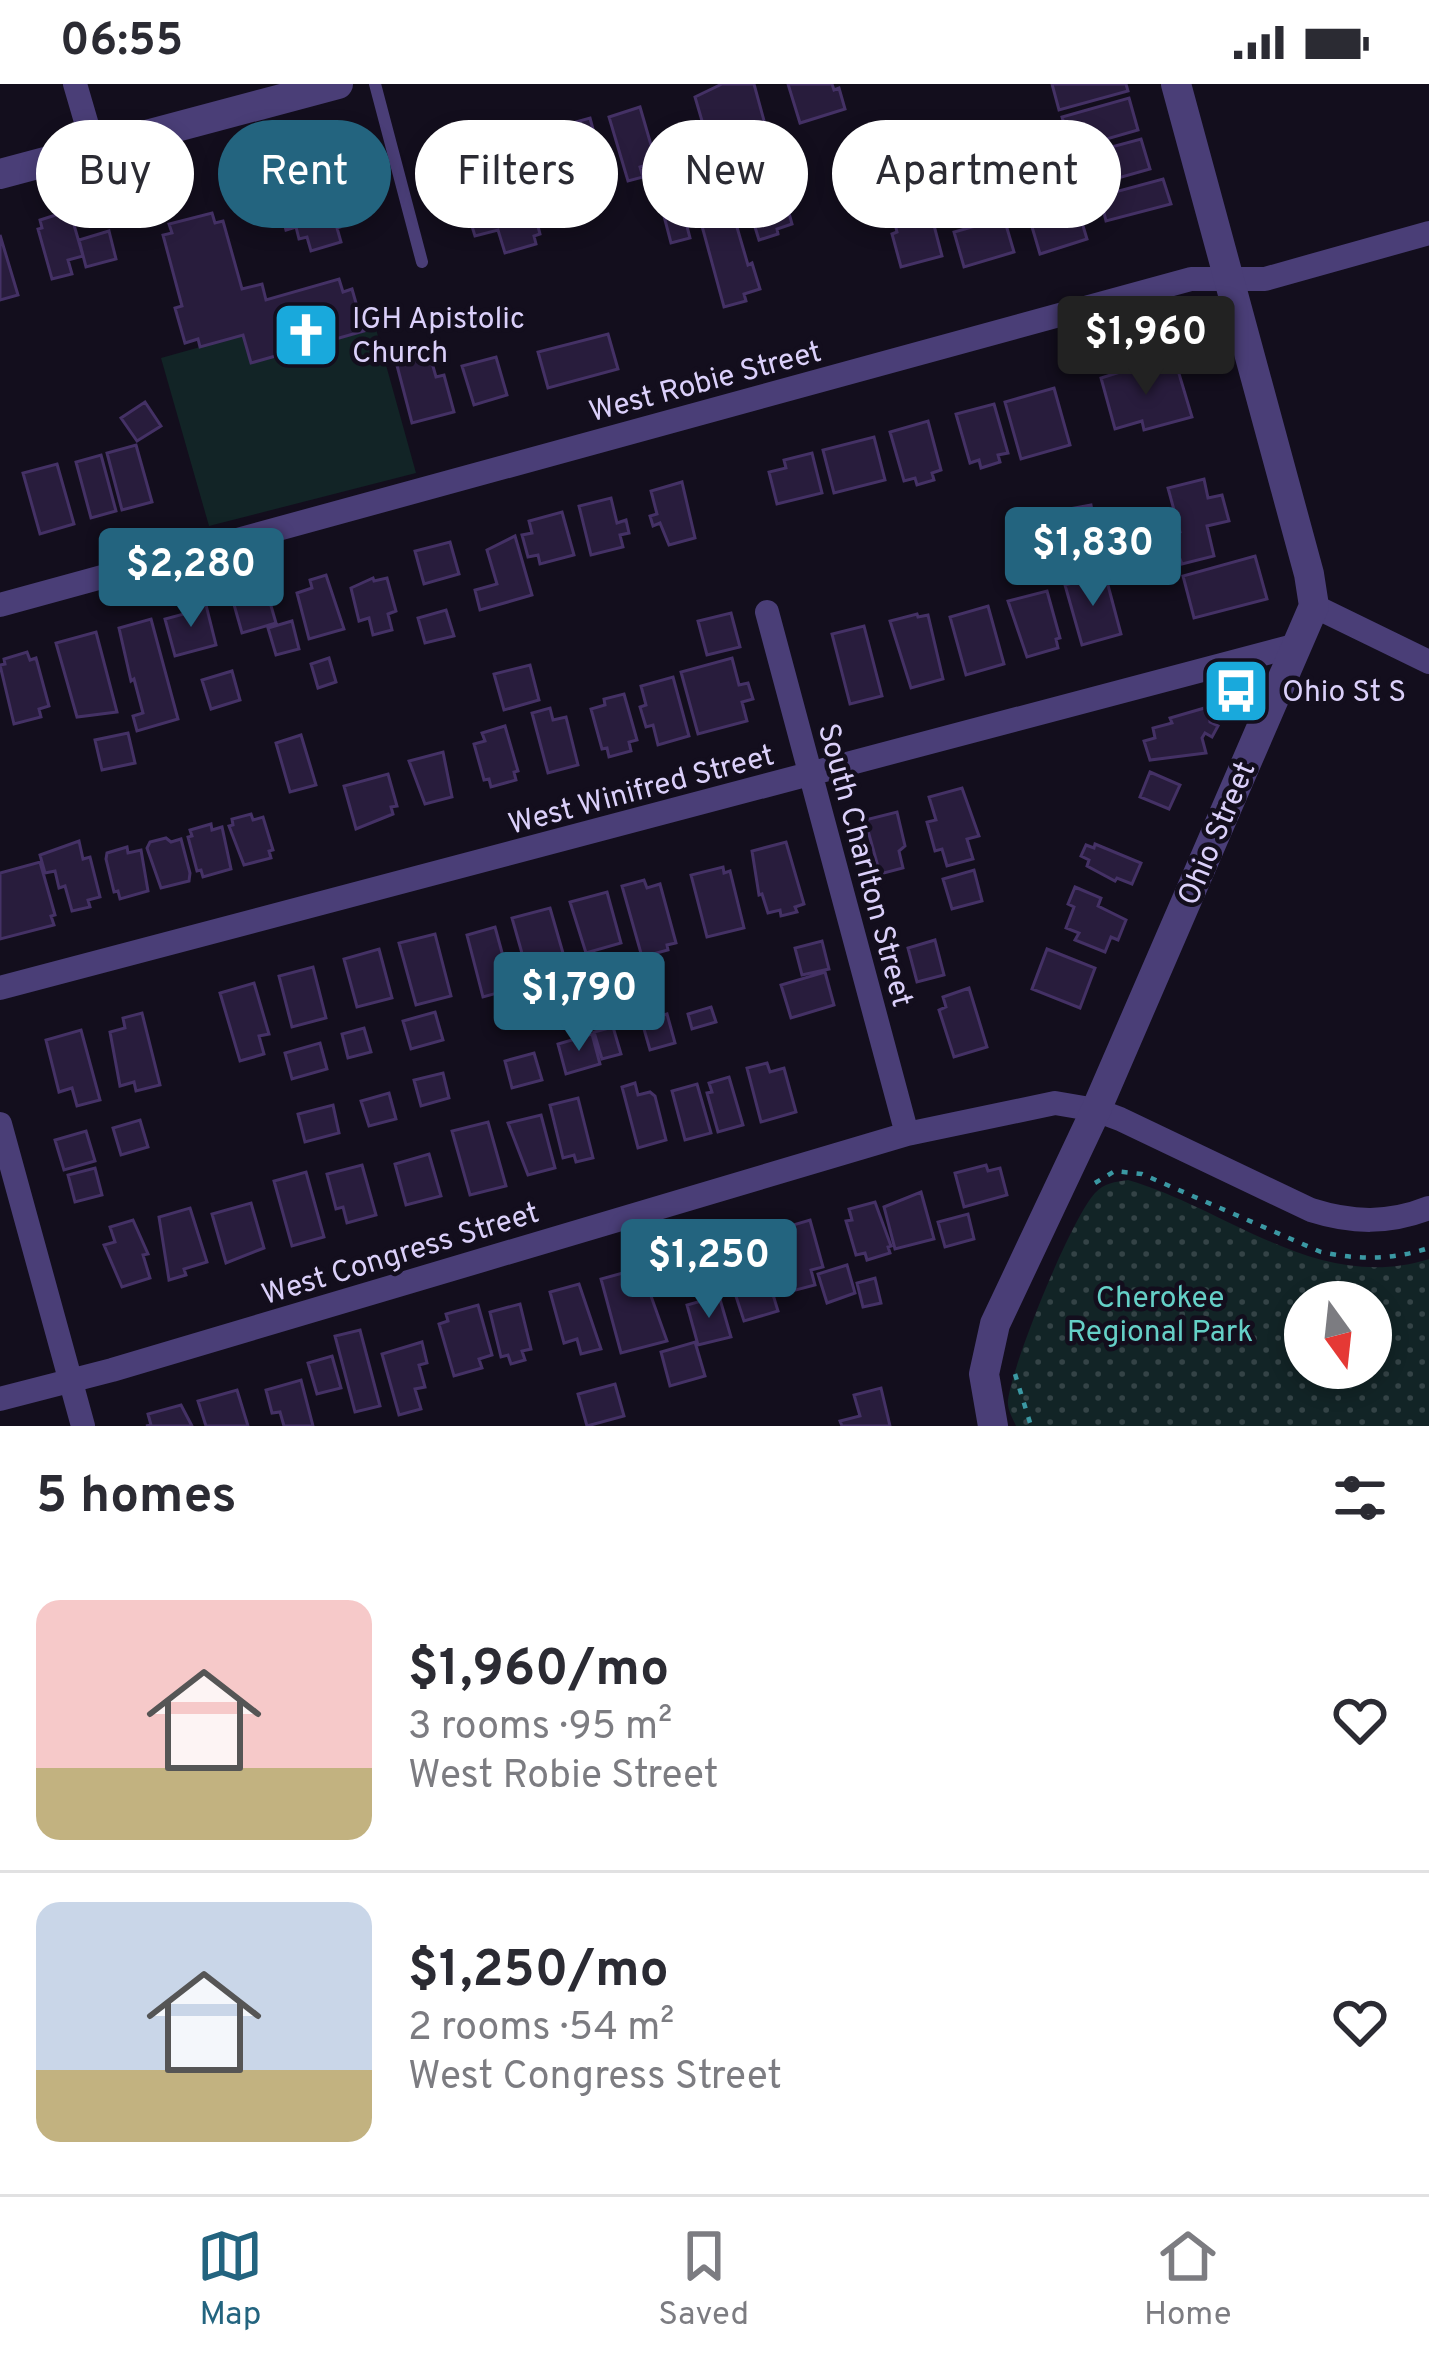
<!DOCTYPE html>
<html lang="en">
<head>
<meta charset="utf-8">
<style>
	body { margin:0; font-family:Overpass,sans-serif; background:#f7f7f7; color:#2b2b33; height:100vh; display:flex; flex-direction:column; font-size:45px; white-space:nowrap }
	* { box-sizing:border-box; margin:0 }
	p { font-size:39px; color:#7c7c81 }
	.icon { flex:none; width:66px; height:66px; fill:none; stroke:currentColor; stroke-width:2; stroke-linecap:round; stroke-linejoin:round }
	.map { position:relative; height:1342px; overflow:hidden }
	.drawer { display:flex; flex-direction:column; background:#fff; flex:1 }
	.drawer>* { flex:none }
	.top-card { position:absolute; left:36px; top:36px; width:1359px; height:108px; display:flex; gap:24px }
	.needle { width:78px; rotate:165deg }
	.controls { position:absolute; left:1284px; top:1197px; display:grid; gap:24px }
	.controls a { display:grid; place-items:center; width:108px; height:108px; border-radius:50%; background:#fff; box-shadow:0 6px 18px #0003; font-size:60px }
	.price { position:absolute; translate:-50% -102px; padding:0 27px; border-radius:12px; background:#23647f; color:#fff; font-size:39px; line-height:78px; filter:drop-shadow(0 3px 6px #0008) }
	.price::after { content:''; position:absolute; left:50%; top:72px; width:36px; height:27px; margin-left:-18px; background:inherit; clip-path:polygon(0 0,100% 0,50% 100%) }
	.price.on { background:#222; color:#fff }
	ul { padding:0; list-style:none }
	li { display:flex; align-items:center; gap:36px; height:300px; padding:0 36px }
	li+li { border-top:3px solid #e1e1e2 }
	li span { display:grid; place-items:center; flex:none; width:336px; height:240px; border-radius:24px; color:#555 }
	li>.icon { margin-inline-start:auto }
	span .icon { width:144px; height:144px; fill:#fffc; stroke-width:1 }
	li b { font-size:51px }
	h2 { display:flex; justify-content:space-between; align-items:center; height:144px; padding:0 36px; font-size:51px }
	.chip { padding:0 42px; border-radius:54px; background:#fff; box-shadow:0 6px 18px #0003; font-size:42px; line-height:108px }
	.chip.on { background:#23647f; color:#fff }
	.status { display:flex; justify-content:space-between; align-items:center; height:84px; padding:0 60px; background:#fff; direction:ltr }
	.status svg { height:33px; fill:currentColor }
	.menu { display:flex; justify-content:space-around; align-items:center; height:168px; border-top:3px solid #e1e1e2; background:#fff; font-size:33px; color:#7c7c81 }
	.menu a { display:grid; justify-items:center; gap:6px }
	.menu .on { color:#23647f }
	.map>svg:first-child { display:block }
	.grass { fill:#122426 }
	.park { fill:url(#park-dots); fill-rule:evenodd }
	.building { fill:#281c3c; stroke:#443165; stroke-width:3 }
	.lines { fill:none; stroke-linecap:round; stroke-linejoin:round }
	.path { stroke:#3b98a3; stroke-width:4.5; stroke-dasharray:6 9; stroke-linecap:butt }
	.service { stroke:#4a3e77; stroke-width:12 }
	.minor { stroke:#4a3e77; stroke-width:24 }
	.tertiary { stroke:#4a3e77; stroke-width:30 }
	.labels { text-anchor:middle; stroke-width:9; stroke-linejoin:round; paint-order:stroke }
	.poi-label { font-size:30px; fill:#dbd0fa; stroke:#130e1d; text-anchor:start }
	.street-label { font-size:30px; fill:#dbd0fa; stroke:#130e1d }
	.park-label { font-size:30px; fill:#65d0c7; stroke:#130e1d }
</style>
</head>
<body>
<div class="status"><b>06:55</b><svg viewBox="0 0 49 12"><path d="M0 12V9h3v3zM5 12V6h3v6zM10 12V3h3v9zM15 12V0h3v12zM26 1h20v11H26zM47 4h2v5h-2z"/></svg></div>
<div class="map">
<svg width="1429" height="1342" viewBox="0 0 1429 1342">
	<defs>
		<pattern id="park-dots" width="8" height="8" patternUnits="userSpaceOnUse" patternTransform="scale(3)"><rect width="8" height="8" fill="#122426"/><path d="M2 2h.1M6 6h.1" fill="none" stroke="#344346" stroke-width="1.8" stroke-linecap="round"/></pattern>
	</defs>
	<rect width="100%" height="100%" fill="#130e1d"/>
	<path class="grass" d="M376 245 416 389 209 442 161 274 243 251 252 278Z"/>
	<path class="park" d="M1128 1096C1228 1125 1319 1210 1429 1175V1342H1016C1012 1333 1007 1325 1008 1316 1013 1278 1070 1137 1095 1109 1104 1099 1115 1098 1128 1096ZM1305 1218H1371V1284H1305Z"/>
	<path class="building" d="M722 0H754L766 44 727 54 726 49 707 54 695 13Z
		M788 0H832L834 6 839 4 845 25 800 39Z
		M1052 0H1126L1128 7 1059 26Z
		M1129 14 1138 46 1072 65 1062 33Z
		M640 23 656 78 640 83 643 93 628 97 609 33Z
		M590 34 603 83 579 90 575 74 563 77 554 44Z
		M778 46 787 76 757 85 748 55Z
		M1141 55 1150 85 1083 104 1074 73Z
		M517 67 538 122 533 123 540 150 534 152 536 160 505 169 498 146 475 152 467 126 479 122 477 111 484 104 481 93 475 91 481 79 487 82 498 79 496 73Z
		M327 94 340 143 337 144 341 158 311 167 307 153 299 155 296 143 286 146 281 127 291 124 286 105Z
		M1163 95 1171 120 1106 137 1100 112Z
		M924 103 942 172 901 183 892 150 897 148 888 112Z
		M784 111 792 140 777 145 778 150 759 156 750 127 766 122 764 117Z
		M1077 122 1087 155 1040 170 1030 136Z
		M683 127 690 154 671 159 664 132Z
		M65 128 67 136 72 134 83 172 68 176 72 190 52 195 38 145 42 144 40 136Z
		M212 129 215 139 223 137 242 205 262 200 266 216 339 195 343 208 352 205 364 247 251 279 243 251 200 263 198 255 185 259 175 224 182 222 163 151 172 149 169 140Z
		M734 133 748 181 752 179 760 205 744 210 746 217 724 223 702 142Z
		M1004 134 1014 168 964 183 954 148Z
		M109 147 116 175 86 183 79 156Z
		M0 151 18 211 0 216Z
		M608 250 618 285 548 304 538 268Z
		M427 261 436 293 444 291 454 328 412 339 394 270Z
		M496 273 507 311 474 321 462 282Z
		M1131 279 1138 294 1177 283 1192 333 1144 346 1142 337 1115 345 1101 294 1117 289 1115 283Z
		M1054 304 1070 361 1021 375 1005 318Z
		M145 318 161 342 137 357 121 334Z
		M994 320 1008 369 998 371 1000 378 981 384 979 376 970 379 956 330Z
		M928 337 941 386 932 389 934 396 917 401 915 394 904 397 890 348Z
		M874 353 885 396 834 409 823 366Z
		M136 361 152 418 122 426 107 369Z
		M812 369 822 409 777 420 769 388 786 384 784 376Z
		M101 371 116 427 91 434 76 378Z
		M57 380 74 440 40 450 23 389Z
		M1204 395 1208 414 1222 411 1229 437 1207 442 1214 472 1182 480 1180 475 1171 477 1167 459 1173 457 1171 450 1180 448 1168 404Z
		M682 398 695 454 669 461 660 439 653 442 650 432 657 430 651 407Z
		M611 414 617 439 626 436 629 449 620 451 623 463 591 471 579 422Z
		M1091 421 1096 448 1069 453 1064 426Z
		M562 428 574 471 540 480 538 471 528 473 522 451 532 449 529 437Z
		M515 452 532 511 480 526 475 506 497 500 487 466Z
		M450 458 459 490 424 500 415 467Z
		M1255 472 1267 515 1194 534 1183 492Z
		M1105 490 1121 550 1082 561 1065 501Z
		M326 491 344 545 309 555 297 509 312 504 310 496Z
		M373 494 374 497 387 494 396 527 388 530 392 546 373 551 369 534 359 537 351 504Z
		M1047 507 1060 554 1056 555 1058 564 1027 573 1008 517Z
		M267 508 276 539 242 549 233 517Z
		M205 517 216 561 175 572 165 535 184 530 182 523Z
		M988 522 1004 580 966 591 950 533Z
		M446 526 454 552 425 559 418 534Z
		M731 529 740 563 707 571 698 537Z
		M917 530 918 533 928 531 943 595 911 604 890 537Z
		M151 535 178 635 137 647 133 632 143 629 134 595 131 597 119 544Z
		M292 537 299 565 276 571 268 544Z
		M864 542 882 612 850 620 832 550Z
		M96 548 117 628 77 633 56 559Z
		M27 568 30 576 36 574 49 622 39 625 41 633 14 640 0 581 5 580 4 575Z
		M329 574 336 598 318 604 311 580Z
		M732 574 739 601 748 599 753 615 742 618 747 637 698 650 681 588Z
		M530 581 539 616 504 626 494 590Z
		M232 587 240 616 211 625 202 596Z
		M673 593 689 652 658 661 653 641 646 643 640 623 646 621 641 602Z
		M624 610 637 656 629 658 631 667 609 673 607 664 602 665 591 625 605 621 604 615Z
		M1208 623 1210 638 1218 642 1212 653 1205 649 1202 654 1206 669 1150 676 1144 657 1155 654 1153 644 1172 639 1170 634Z
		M550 624 553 636 566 633 578 681 548 689 532 629Z
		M505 642 518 687 514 688 516 696 491 703 489 695 484 696 474 660 485 657 482 649Z
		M128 649 135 679 102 686 95 656Z
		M301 651 316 701 290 708 276 659Z
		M443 668 452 713 425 720 409 677Z
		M1150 688 1180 701 1169 725 1140 713Z
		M388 690 397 722 391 723 393 730 356 745 344 702Z
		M962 704 979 752 967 755 973 775 947 782 942 765 935 767 927 738 936 736 929 713Z
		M897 728 905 762 899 767 903 784 880 790 865 736Z
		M251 730 253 736 263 733 273 766 269 767 271 774 244 781 229 742 233 741 232 735Z
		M211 740 212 746 222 743 231 785 203 793 201 786 197 787 188 753 192 752 190 746Z
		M166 754 171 758 181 755 190 789 189 797 161 804 147 764 150 758Z
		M79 757 83 775 90 773 100 813 88 816 90 823 72 827 65 802 59 804 55 787 45 789 40 771Z
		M786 758 804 820 795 823 797 828 781 832 780 826 768 829 762 810 759 811 752 767Z
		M1095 760 1141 779 1132 800 1117 794 1115 797 1087 782 1089 776 1081 772 1086 761 1094 764Z
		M127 763 128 769 141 766 148 807 120 815 118 807 114 808 106 775 107 769Z
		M40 778 55 831 51 832 54 841 0 855V789Z
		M723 783 724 789 730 787 744 844 707 853 691 791Z
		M974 786 982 817 952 825 943 795Z
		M644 796 647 804 660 800 676 859 667 861 668 866 642 873 622 802Z
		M1075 803 1101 814 1098 822 1126 836 1118 856 1111 853 1105 868 1075 856 1079 849 1066 844 1074 823 1068 820Z
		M607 808 621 859 586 869 570 818Z
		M550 824 563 869 525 880 512 834Z
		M495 843 512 905 483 913 467 851Z
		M435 850 451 912 416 921 399 859Z
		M935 856 944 891 917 898 908 864Z
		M822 857 829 885 802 891 795 864Z
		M379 865 392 914 357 923 344 875Z
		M1047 865 1095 884 1080 924 1032 905Z
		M313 883 326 934 292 943 279 892Z
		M825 888 834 921 791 934 781 901Z
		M254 899 269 950 259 952 264 970 240 977 220 909Z
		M969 904 987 963 954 973 939 926 946 923 943 913Z
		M711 923 716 938 692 945 688 930Z
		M435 928 443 956 411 965 403 937Z
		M142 929 160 1001 136 1007 134 998 120 1002 110 948 125 944 123 934Z
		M667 930 675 959 650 966 642 938Z
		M613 943 621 970 602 975 594 948Z
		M364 944 371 968 348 974 342 950Z
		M81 946 100 1016 77 1022 72 1004 59 1008 46 956Z
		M592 950 600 980 566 990 558 960Z
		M320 959 327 985 292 995 285 969Z
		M534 969 542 996 512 1004 505 977Z
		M767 979 770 988 784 984 796 1028 761 1038 747 984Z
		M443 989 449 1014 421 1022 414 996Z
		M729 993 743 1041 718 1048 707 1009 712 1008 709 999Z
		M635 999 638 1011 650 1008 655 1012 666 1056 638 1064 622 1003Z
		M697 1000 711 1049 685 1056 672 1007Z
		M389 1009 396 1035 369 1042 361 1017Z
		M578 1014 593 1074 576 1078 574 1071 563 1074 550 1021Z
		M333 1021 339 1049 305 1058 298 1030Z
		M541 1031 555 1084 528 1091 508 1039Z
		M140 1036 148 1063 121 1071 113 1044Z
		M488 1038 506 1102 470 1111 452 1047Z
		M86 1047 95 1077 64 1086 55 1056Z
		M429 1070 441 1112 406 1121 395 1080Z
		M362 1081 376 1131 347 1139 343 1123 336 1125 327 1090Z
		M986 1081 988 1087 1000 1084 1007 1111 964 1123 955 1089Z
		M95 1084 102 1111 75 1118 68 1091Z
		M306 1088 324 1153 292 1162 274 1097Z
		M921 1108 934 1155 895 1165 884 1123Z
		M875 1118 891 1162 888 1163 890 1169 867 1176 865 1169 856 1171 846 1137 852 1136 849 1125Z
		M251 1119 264 1164 226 1179 212 1130Z
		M190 1124 207 1178 184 1185 186 1191 169 1196 159 1133Z
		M968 1130 974 1155 945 1163 938 1138Z
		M133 1136 148 1170 143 1171 150 1194 122 1203 104 1161 115 1158 110 1143Z
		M810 1136 823 1183 811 1186 815 1201 792 1207 776 1146Z
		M757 1158 778 1227 744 1237 733 1203 725 1205 722 1193 730 1191 727 1181 732 1179 727 1162Z
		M847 1181 855 1209 827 1219 818 1190Z
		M641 1184 667 1257 621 1269 601 1195Z
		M875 1194 881 1219 863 1223 857 1199Z
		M579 1200 601 1265 581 1270 577 1255 564 1259 550 1208Z
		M719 1212 731 1253 698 1261 687 1221Z
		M520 1220 531 1265 522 1267 525 1276 511 1280 508 1271 501 1273 490 1228Z
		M478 1221 492 1271 479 1275 482 1284 454 1292 439 1240 448 1237 446 1230Z
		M360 1246 380 1322 355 1328 335 1252Z
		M422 1258 427 1279 419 1281 425 1303 415 1305 421 1325 399 1331 382 1270Z
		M695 1258 705 1292 670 1302 661 1268Z
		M332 1272 341 1304 317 1310 308 1279Z
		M301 1296 313 1342H284L280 1328 272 1329 266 1306Z
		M615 1300 624 1332 587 1342 578 1310Z
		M881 1304 890 1342H842L840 1337 860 1332 854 1311Z
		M237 1306 248 1342H206L198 1317Z
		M181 1321 192 1342H146L151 1341 148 1330Z"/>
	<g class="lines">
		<path class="path" d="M1095 1099 1115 1087 1142 1090 1321 1168C1359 1176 1392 1176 1429 1164
			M1015 1290 1031 1342"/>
		<path class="service" d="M375 0 422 178"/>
		<path class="minor" d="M75 0 94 65
			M0 521 1191 195H1265L1429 149
			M1314 522 1429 578
			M767 528 907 1050
			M0 904 1297 561
			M0 1040 83 1342
			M0 1315 112 1286 907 1050 1055 1019 1096 1026 1120 1035 1311 1126C1352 1139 1389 1140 1429 1124"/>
		<path class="tertiary" d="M0 90 338 0
			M993 1342 984 1290 995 1240 1096 1026 1314 522 1309 490 1176 0"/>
	</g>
	<defs>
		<symbol id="church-square" viewBox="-11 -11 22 22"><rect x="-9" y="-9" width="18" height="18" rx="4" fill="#19a9dc" stroke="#130e1d"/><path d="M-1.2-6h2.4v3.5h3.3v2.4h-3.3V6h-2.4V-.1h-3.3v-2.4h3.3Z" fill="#fff"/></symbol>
		<symbol id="bus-square" viewBox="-11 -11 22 22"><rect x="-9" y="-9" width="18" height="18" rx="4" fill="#19a9dc" stroke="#130e1d"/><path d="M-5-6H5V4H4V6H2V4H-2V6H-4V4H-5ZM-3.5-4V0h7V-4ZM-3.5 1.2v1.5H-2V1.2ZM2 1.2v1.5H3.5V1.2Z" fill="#fff"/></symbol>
	</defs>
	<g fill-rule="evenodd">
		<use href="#church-square" x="268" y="213" width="76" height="76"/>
		<use href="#bus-square" x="1198" y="569" width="76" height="76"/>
	</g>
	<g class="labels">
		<g class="poi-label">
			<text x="352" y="244">IGH Apistolic<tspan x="352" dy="34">Church</tspan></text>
			<text x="1282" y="617">Ohio St S</text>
		</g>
		<g class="street-label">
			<text transform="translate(705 297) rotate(-15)" y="10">West Robie Street</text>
			<text transform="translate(641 705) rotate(-15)" y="10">West Winifred Street</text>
			<text transform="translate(1216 749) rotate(-67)" y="10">Ohio Street</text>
			<text transform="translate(866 781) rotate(75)" y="10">South Charlton Street</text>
			<text transform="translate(400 1169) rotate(-17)" y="10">West Congress Street</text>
		</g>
		<g class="park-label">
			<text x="1160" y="1223">Cherokee<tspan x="1160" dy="34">Regional Park</tspan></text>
		</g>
	</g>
</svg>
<div class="controls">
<a><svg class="needle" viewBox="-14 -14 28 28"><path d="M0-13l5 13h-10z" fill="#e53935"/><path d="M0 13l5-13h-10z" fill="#7c7c81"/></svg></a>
</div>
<b class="price on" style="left:1146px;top:314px">$1,960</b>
<b class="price" style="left:1093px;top:525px">$1,830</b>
<b class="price" style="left:191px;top:546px">$2,280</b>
<b class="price" style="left:579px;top:970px">$1,790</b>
<b class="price" style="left:709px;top:1237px">$1,250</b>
<div class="top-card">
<a class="chip">Buy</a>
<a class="chip on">Rent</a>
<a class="chip">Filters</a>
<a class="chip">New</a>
<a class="chip">Apartment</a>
</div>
</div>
<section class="drawer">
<h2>5 homes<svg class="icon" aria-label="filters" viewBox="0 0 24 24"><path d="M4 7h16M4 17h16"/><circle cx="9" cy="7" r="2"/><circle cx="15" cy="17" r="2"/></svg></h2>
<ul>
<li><span style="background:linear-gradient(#f6c9c9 70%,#c2b280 0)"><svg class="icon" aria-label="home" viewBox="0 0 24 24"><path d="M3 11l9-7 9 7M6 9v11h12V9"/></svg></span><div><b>$1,960/mo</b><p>3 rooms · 95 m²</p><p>West Robie Street</p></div><svg class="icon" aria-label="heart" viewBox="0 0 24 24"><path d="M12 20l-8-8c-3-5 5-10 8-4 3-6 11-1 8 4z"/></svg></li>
<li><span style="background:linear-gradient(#c9d6e8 70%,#c2b280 0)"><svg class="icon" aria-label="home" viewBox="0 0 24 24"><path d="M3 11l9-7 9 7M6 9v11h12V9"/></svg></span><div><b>$1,250/mo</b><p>2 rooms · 54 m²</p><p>West Congress Street</p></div><svg class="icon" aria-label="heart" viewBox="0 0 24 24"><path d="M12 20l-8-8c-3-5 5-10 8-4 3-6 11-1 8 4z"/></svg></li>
</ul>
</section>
<nav class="menu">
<a class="on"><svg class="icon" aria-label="map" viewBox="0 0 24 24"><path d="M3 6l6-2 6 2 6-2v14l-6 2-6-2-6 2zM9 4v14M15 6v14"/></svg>Map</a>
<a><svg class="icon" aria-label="saved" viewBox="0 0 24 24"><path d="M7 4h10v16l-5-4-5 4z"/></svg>Saved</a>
<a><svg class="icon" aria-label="home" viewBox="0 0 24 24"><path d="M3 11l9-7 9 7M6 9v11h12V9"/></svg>Home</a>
</nav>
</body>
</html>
